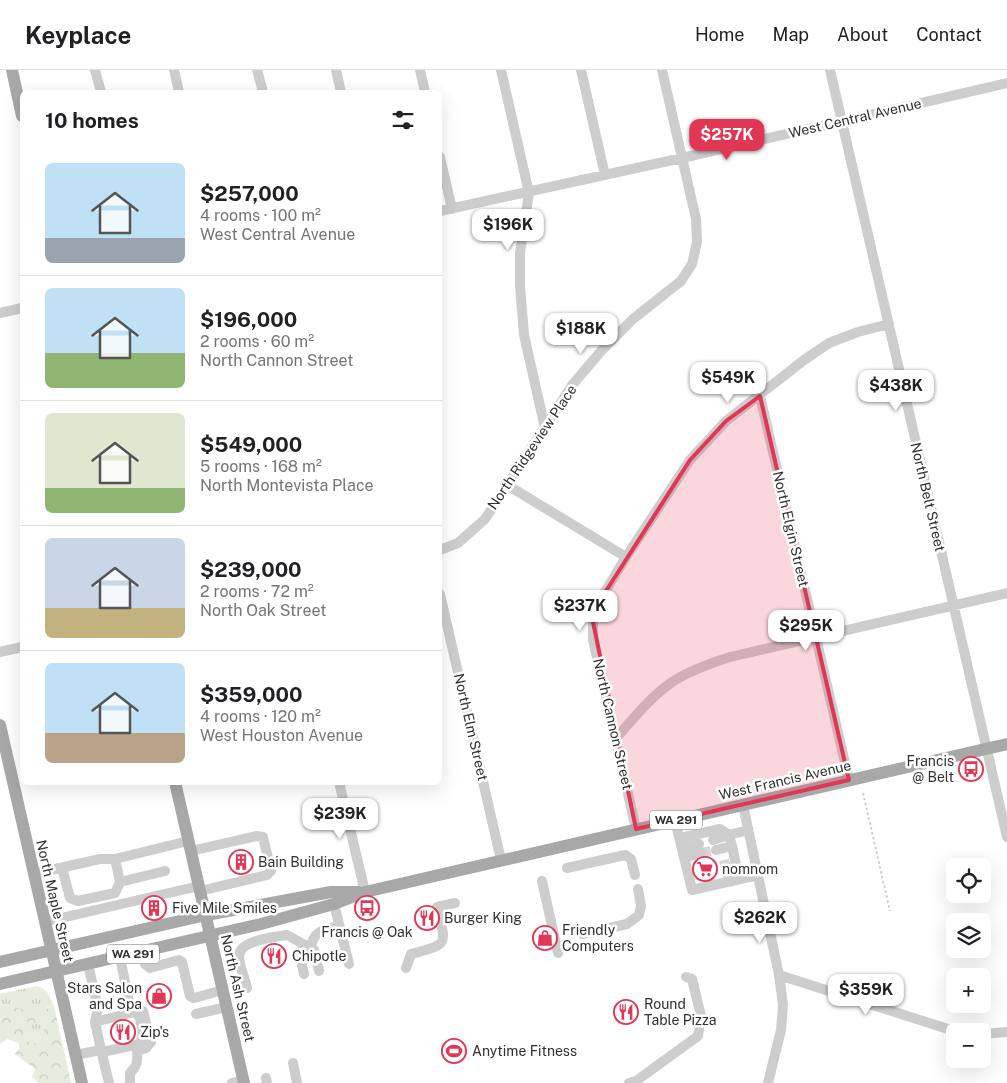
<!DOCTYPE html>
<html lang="en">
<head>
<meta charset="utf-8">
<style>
	body { margin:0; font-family:"Public Sans",sans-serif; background:#f6f6f6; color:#202124; height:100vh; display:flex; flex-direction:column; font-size:19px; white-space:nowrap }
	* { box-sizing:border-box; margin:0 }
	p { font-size:16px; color:#757577 }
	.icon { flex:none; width:28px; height:28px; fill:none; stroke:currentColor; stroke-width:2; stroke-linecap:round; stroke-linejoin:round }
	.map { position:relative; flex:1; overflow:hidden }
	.side { position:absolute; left:20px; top:20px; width:422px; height:695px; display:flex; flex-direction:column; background:#fff; border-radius:8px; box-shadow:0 5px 20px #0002 }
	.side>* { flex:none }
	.buttons { position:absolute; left:946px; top:788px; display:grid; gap:10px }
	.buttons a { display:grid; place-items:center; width:45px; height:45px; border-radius:8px; background:#fff; box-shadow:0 5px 20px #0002; font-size:25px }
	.price { position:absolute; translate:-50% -42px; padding:0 11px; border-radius:10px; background:#fff; color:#222; font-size:16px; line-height:32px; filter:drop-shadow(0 1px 2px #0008) }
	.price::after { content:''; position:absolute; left:50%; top:30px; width:15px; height:11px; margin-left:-8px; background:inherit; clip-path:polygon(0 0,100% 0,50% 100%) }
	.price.on { background:#e23754; color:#fff }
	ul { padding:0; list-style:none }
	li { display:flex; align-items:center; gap:15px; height:125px; padding:0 25px }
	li+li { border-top:1px solid #e0e0e0 }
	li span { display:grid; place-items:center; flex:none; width:140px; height:100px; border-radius:8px; color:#555 }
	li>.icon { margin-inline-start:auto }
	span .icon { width:60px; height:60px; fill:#fffc; stroke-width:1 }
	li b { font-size:21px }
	h2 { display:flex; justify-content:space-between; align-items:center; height:60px; padding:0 25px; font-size:21px }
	header { display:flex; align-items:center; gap:30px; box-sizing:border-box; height:70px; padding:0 25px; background:#fff; border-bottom:1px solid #e0e0e0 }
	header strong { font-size:24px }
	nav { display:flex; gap:28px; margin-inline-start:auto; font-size:18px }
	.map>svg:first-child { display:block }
	.grass { fill:url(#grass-tufts) }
	.forest { fill:url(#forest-crowns) }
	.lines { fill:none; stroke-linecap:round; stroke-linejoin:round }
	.minor-tunnel { stroke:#d6d6d6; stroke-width:10; stroke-dasharray:10 5; stroke-linecap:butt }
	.path { stroke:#cdcdcd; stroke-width:2; stroke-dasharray:2.5 2.5; stroke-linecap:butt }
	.minor { stroke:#cdcdcd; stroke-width:10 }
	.major { stroke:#a8a8a8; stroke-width:12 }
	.marked { fill:#e23754; fill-opacity:0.2; stroke:#e23754; stroke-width:4; stroke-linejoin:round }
	.labels { text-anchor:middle; stroke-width:5; stroke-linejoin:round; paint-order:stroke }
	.shield { fill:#fff; stroke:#6e6e6e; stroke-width:1 }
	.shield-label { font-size:12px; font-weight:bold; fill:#303030 }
	.street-label { font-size:14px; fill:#303030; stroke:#fff }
	.poi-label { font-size:14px; fill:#303030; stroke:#fff; text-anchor:start }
</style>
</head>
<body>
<header>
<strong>Keyplace</strong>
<nav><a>Home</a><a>Map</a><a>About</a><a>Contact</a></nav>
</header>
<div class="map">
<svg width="1007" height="1013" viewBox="0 0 1007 1013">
	<defs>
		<pattern id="grass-tufts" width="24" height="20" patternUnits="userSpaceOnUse" patternTransform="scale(1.25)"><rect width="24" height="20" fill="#e7edde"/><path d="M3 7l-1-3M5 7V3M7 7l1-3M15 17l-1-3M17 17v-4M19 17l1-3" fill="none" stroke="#c6ccbf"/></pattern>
		<pattern id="forest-crowns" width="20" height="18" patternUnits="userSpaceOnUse" patternTransform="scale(1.25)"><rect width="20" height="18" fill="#e7edde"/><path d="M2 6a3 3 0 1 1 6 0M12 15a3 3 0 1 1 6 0" fill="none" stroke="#c6ccbf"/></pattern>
	</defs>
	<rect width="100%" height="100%" fill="#fff"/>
	<path class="grass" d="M37 916C48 919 50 927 54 936L48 937 45 941C45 956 46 968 31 975L21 953 30 952 24 939 0 934V924Z"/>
	<path class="forest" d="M0 934 24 939 39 938V955L30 952 21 953 31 975C46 969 45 955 45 941L48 937 54 936 71 1013H38L32 1007 35 999 15 984 19 978V973L7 969 0 974Z"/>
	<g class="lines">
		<path class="minor-tunnel" d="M701 783 716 780
			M724 790 727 801"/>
		<path class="path" d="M863 723 890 841"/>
		<path class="minor" d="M95 0 101 22
			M174 0 179 22
			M257 0 263 22
			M336 0 341 22
			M420 0 425 22
			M501 0 529 123 520 183V216L524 265 545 358
			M581 0 605 105
			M830 0 1007 767
			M440 87 452 139
			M440 141 682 88 1007 13
			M0 243 22 238
			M760 326 849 710
			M507 415 626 487 597 535 593 552V570L636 759
			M440 480 458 473 485 449 573 314 602 280 633 249 681 211 692 194 697 172 696 149 662 0
			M626 487 690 390 726 351 804 290 829 273 858 262 889 254
			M440 524 501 790
			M0 582 22 577
			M616 668C634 648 652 625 675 610 692 600 711 593 730 587L1007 523
			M339 712 365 822
			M743 735 779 905 783 935 781 960 768 1013
			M675 750 692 820 758 805
			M680 768 720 759 729 765 748 760
			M713 770 729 765 732 776 716 780
			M732 776 739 809
			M682 778 699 774
			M191 781 256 766 263 767 271 801 267 805 200 821
			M684 788 701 783
			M62 798 70 828 78 831 115 823 120 812 115 789
			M567 798 625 785 631 789 635 805
			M727 801 729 811
			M33 804 100 789H115L188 771
			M542 811 558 883
			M120 812 165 801
			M334 834 349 894
			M44 852 199 816
			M582 864 627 854 639 845 641 836 638 819
			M311 878C313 860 324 860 339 856
			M142 882 145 894 150 898 179 890 182 892 190 926 194 928 223 920
			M299 882 304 904
			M120 887 130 937 135 936 143 941 151 972 146 978 137 981C138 992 137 996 130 1003V1013
			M406 898 411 884C450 874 446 875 437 837L455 833
			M779 905 948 959 959 961
			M247 918C245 908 239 896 239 886 239 870 275 867 287 865L314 880 319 901
			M196 944 227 937
			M95 952 134 942 139 946C141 955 146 966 139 974L107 981 101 980 109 1013
			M982 964 1007 962
			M75 985 101 980 95 952 98 938 88 894
			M293 993 297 1013
			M266 1008 267 1013
			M232 1013 244 1010
			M629 1013 636 1011 698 966 701 946 692 909 686 907"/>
		<path class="major" d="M12 0 22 46
			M0 655 82 1013
			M175 712 244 1013
			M0 892 206 845 331 822H358
			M0 914 261 854 334 834 365 822 1007 674"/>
	</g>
	<path class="marked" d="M760 326 849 710 636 759 593 552 597 535 690 390 726 351Z"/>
	<defs>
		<symbol id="bus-ring" viewBox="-11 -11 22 22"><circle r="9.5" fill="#fff" stroke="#e23754" stroke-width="1.5"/><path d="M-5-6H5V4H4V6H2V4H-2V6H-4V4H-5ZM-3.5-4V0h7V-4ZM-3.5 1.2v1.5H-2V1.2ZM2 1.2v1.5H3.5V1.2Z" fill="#e23754"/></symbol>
		<symbol id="building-ring" viewBox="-11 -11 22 22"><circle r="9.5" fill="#fff" stroke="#e23754" stroke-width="1.5"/><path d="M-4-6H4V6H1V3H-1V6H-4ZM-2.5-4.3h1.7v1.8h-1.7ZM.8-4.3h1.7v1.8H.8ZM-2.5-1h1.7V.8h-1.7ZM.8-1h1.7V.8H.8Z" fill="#e23754"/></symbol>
		<symbol id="supermarket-ring" viewBox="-11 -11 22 22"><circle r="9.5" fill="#fff" stroke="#e23754" stroke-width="1.5"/><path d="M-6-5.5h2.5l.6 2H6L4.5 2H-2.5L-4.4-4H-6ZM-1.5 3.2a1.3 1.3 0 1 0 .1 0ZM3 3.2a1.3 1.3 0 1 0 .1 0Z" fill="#e23754"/></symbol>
		<symbol id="restaurant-ring" viewBox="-11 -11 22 22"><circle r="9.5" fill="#fff" stroke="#e23754" stroke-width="1.5"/><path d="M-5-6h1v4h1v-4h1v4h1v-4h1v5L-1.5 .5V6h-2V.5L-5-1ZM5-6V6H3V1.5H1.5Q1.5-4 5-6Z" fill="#e23754"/></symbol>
		<symbol id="shop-ring" viewBox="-11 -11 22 22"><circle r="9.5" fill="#fff" stroke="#e23754" stroke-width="1.5"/><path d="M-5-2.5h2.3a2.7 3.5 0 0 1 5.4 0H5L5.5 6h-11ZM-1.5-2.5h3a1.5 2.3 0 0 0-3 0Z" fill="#e23754"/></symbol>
		<symbol id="stadium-ring" viewBox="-11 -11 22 22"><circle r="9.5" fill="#fff" stroke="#e23754" stroke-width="1.5"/><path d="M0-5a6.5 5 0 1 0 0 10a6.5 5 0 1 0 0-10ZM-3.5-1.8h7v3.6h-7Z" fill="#e23754"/></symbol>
	</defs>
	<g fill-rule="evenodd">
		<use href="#bus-ring" x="957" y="685" width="28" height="28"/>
		<use href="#building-ring" x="227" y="778" width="28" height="28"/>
		<use href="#supermarket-ring" x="691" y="785" width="28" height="28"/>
		<use href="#building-ring" x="140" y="824" width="28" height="28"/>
		<use href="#bus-ring" x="353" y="824" width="28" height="28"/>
		<use href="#restaurant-ring" x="413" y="834" width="28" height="28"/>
		<use href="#shop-ring" x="531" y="854" width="28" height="28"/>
		<use href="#restaurant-ring" x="260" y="872" width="28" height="28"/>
		<use href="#shop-ring" x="145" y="912" width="28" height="28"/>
		<use href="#restaurant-ring" x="612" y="928" width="28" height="28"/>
		<use href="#restaurant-ring" x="109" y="948" width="28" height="28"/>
		<use href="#stadium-ring" x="440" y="967" width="28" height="28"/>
	</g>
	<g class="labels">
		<g class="shield">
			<rect x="650" y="740.5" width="52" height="19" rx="4"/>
			<rect x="107" y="874.5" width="52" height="19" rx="4"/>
		</g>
		<g class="shield-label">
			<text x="676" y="754">WA 291</text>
			<text x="133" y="888">WA 291</text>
		</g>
		<g class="street-label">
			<text transform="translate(855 48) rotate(-13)" y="5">West Central Avenue</text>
			<text transform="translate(532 377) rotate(-56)" y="5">North Ridgeview Place</text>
			<text transform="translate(928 427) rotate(77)" y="5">North Belt Street</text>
			<text transform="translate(791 459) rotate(77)" y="5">North Elgin Street</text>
			<text transform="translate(613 654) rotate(77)" y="5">North Cannon Street</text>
			<text transform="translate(471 657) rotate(77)" y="5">North Elm Street</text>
			<text transform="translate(785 710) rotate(-13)" y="5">West Francis Avenue</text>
			<text transform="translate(55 831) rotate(77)" y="5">North Maple Street</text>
			<text transform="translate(238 918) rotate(77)" y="5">North Ash Street</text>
		</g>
		<g class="poi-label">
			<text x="954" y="696" text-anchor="end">Francis<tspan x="954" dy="16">@ Belt</tspan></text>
			<text x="258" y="797">Bain Building</text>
			<text x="722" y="804">nomnom</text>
			<text x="172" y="843">Five Mile Smiles</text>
			<text x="444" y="853">Burger King</text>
			<text x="562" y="865">Friendly<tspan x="562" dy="16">Computers</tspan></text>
			<text x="367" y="867" text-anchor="middle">Francis @ Oak</text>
			<text x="292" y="891">Chipotle</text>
			<text x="142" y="923" text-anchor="end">Stars Salon<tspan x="142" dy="16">and Spa</tspan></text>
			<text x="644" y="939">Round<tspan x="644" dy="16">Table Pizza</tspan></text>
			<text x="140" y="967">Zip's</text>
			<text x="472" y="986">Anytime Fitness</text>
		</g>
	</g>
</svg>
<div class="buttons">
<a><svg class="icon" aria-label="locate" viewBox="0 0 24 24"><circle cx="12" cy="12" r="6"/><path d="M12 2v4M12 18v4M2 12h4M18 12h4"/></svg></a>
<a><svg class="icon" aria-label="layers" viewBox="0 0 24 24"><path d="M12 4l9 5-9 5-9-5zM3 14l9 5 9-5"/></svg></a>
<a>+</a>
<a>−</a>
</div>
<b class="price on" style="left:727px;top:91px">$257K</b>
<b class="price" style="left:508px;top:181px">$196K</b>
<b class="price" style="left:581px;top:285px">$188K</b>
<b class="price" style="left:728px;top:334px">$549K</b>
<b class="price" style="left:896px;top:342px">$438K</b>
<b class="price" style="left:580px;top:562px">$237K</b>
<b class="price" style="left:806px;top:582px">$295K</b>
<b class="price" style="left:340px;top:770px">$239K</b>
<b class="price" style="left:760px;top:874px">$262K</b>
<b class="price" style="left:866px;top:946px">$359K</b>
<section class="side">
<h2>10 homes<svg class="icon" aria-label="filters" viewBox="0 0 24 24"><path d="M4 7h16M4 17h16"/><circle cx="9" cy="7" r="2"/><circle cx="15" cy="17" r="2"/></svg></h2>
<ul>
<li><span style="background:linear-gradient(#bfe0f5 75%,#9aa5b1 0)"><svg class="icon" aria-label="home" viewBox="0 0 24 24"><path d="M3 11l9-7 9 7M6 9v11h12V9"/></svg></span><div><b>$257,000</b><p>4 rooms · 100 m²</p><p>West Central Avenue</p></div></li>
<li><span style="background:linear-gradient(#bfe0f5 65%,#8fb573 0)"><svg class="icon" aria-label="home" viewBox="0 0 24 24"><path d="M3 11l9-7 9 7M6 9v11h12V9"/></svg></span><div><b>$196,000</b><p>2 rooms · 60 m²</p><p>North Cannon Street</p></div></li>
<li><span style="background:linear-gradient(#dfe7d0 75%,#8fb573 0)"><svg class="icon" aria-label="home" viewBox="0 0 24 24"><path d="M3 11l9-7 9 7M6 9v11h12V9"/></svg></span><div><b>$549,000</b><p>5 rooms · 168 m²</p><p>North Montevista Place</p></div></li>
<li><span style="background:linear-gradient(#c9d6e8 70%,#c2b280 0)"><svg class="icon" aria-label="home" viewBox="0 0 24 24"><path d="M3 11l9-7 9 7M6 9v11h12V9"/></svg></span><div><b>$239,000</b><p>2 rooms · 72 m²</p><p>North Oak Street</p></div></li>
<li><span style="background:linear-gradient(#bfe0f5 70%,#b9a48a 0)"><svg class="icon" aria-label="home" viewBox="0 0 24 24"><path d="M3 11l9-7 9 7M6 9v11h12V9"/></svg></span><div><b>$359,000</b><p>4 rooms · 120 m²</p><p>West Houston Avenue</p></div></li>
</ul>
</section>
</div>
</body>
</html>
